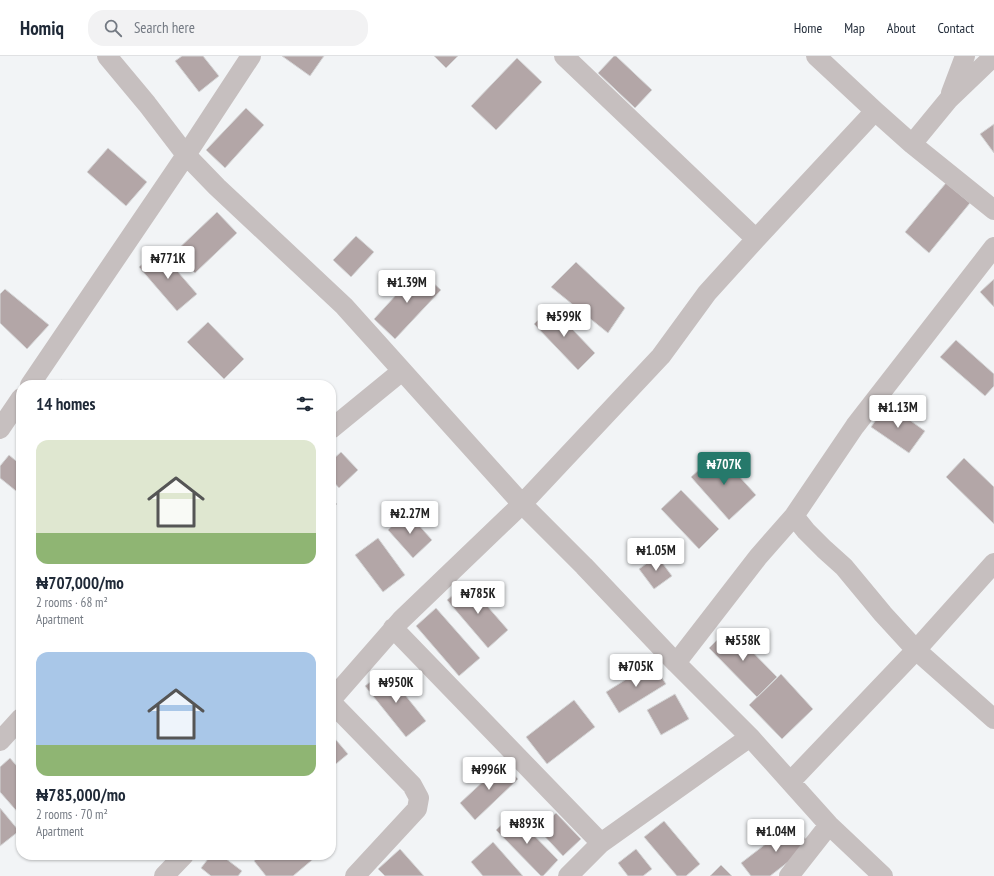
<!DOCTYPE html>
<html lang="en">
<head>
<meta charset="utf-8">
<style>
	body { margin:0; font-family:"PT Sans Narrow",sans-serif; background:#f2f2f3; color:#1f2937; height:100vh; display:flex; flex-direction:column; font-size:15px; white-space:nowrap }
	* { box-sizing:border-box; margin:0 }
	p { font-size:13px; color:#747a83 }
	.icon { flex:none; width:22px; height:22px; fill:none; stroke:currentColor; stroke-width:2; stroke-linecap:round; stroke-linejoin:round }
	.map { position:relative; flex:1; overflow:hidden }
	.drawer { position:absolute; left:16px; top:324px; width:320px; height:480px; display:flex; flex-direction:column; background:#fff; border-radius:16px; box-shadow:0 1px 3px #0004 }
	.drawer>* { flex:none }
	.price { position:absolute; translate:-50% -34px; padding:0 9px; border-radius:4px; background:#fff; color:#222; font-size:13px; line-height:26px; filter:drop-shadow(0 1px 2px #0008) }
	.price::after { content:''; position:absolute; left:50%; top:24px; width:12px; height:9px; margin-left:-6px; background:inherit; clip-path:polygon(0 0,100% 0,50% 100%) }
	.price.current { background:#26796b; color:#fff }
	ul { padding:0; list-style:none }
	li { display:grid; align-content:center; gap:8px; height:212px; padding:0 20px }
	li span { display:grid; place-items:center; height:124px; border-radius:12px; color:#555 }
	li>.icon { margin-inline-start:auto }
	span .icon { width:72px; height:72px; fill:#fffc; stroke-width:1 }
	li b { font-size:17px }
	h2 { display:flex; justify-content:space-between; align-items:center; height:48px; padding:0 20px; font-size:17px }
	header { display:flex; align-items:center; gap:24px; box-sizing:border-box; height:56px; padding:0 20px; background:#fff; border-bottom:1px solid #e0e1e3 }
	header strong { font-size:19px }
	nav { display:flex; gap:22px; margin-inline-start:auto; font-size:14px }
	.search { width:280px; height:36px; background:#f2f2f3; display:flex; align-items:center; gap:10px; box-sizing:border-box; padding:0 14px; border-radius:16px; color:#747a83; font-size:15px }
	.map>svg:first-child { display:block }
	.building { fill:#b3a6a7; stroke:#d5d6d7 }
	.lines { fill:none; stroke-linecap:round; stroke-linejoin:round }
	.street { stroke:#c6bfbf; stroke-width:20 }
</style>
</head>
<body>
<header>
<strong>Homiq</strong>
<div class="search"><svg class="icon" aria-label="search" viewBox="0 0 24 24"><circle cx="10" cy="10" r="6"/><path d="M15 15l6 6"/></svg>Search here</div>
<nav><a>Home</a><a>Map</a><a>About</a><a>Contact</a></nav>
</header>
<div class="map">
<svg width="994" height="820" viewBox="0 0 994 820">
	<rect width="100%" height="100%" fill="#f2f4f6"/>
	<path class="building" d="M182 0H203L219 20 199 36 175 5Z
		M282 0H324L310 20Z
		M434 0H458L446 12Z
		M614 0H616L652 34 635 52 598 17Z
		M517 2 542 26 496 74 471 50Z
		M246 52 264 69 225 112 206 94Z
		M994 68V97L980 78Z
		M108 92 147 126 126 150 87 116Z
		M946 127 970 147 929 197 905 176Z
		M217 156 237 177 195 217 175 196Z
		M356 180 374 196 351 221 333 204Z
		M159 194 197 238 177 255 139 211Z
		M576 206 625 252 608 277 551 231Z
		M419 214 441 234 395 283 374 263Z
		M994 223V251L980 236Z
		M5 233 49 269 27 293 0 267V238Z
		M551 251 595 297 578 314 534 268Z
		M208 266 244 303 224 323 187 286Z
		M956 284 994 318V330L985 340 940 301Z
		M61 324 68 329H57Z
		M887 348 925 375 909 397 871 371Z
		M341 396 358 414 339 432 331 423V405Z
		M718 397 756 439 729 464 691 421Z
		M9 399 21 409V439L0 422V410Z
		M964 402 994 431V468L946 421Z
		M681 434 719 473 699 493 661 453Z
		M331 442 337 448 331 454Z
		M407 456 432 484 413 502 388 474Z
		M378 482 405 519 383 536 355 499Z
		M657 500 672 520 654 533 639 513Z
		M467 527 508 574 488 592 447 544Z
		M436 552 480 602 459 620 416 570Z
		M729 572 777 621 757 641 709 592Z
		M652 607 666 628 619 657 606 636Z
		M385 614 426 665 406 681 365 630Z
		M781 618 813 653 782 683 749 649Z
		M675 638 689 663 661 679 647 654Z
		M574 644 595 671 547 708 526 681Z
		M331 678 348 698 331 712Z
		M10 702 21 715V760L0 736V711Z
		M503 707 518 723 475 764 460 747Z
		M0 752 19 775 0 790Z
		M556 757 581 783 563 800 538 773Z
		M513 758 558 804 543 820H541L496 774Z
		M664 765 700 808 686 820H677L644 781Z
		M793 767 810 789 770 820H751L741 807Z
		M493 786 523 820H483L471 806Z
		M400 793 424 820H385L378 813Z
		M636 793 652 813 643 820H628L618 807Z
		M211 799H221L242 815 238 820H211L201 812Z
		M261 799H318L293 820H266L254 805Z
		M721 809 732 820H710Z"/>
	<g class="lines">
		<path class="street" d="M107 0 147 48 186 99 217 131 344 250 522 448 584 510 676 607 750 681 829 769 883 820
			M564 0 756 183
			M816 0 875 55 912 88 994 154
			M951 37 965 0
			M912 88 949 43 994 0
			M30 329 186 99 251 0
			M0 373 21 342
			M331 373 402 315
			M794 460 806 475 824 493 844 511 883 558 916 594 994 663
			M393 572 601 787
			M676 607 758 501 794 460 855 370 994 191
			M331 644 401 564 522 448 661 300 707 237 756 183 875 55
			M331 646 412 729 419 742 417 753 355 820
			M0 685 21 662
			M791 725 916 594 994 507
			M164 820 184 799
			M568 820 601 787 750 681
			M789 820 829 769"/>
	</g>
</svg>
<b class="price" style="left:168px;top:224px">₦771K</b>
<b class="price" style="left:407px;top:248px">₦1.39M</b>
<b class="price" style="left:564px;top:282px">₦599K</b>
<b class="price" style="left:898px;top:373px">₦1.13M</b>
<b class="price current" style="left:724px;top:430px">₦707K</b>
<b class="price" style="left:410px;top:479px">₦2.27M</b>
<b class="price" style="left:656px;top:516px">₦1.05M</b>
<b class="price" style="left:478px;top:559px">₦785K</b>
<b class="price" style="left:743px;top:606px">₦558K</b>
<b class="price" style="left:636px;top:632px">₦705K</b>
<b class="price" style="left:396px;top:648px">₦950K</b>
<b class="price" style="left:489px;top:735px">₦996K</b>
<b class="price" style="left:527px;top:789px">₦893K</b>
<b class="price" style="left:776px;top:797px">₦1.04M</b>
<section class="drawer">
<h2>14 homes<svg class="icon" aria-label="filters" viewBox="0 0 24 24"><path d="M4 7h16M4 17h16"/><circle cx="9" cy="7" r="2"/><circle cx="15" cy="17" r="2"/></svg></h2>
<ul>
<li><span style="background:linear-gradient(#dfe7d0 75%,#8fb573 0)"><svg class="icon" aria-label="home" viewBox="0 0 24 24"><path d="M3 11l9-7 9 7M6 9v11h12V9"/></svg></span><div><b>₦707,000/mo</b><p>2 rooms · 68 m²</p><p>Apartment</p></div></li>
<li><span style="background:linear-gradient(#a9c7e8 75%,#8fb573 0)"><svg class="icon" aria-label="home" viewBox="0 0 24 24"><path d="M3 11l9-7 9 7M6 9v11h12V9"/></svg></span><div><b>₦785,000/mo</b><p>2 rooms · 70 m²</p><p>Apartment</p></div></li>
</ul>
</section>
</div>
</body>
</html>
